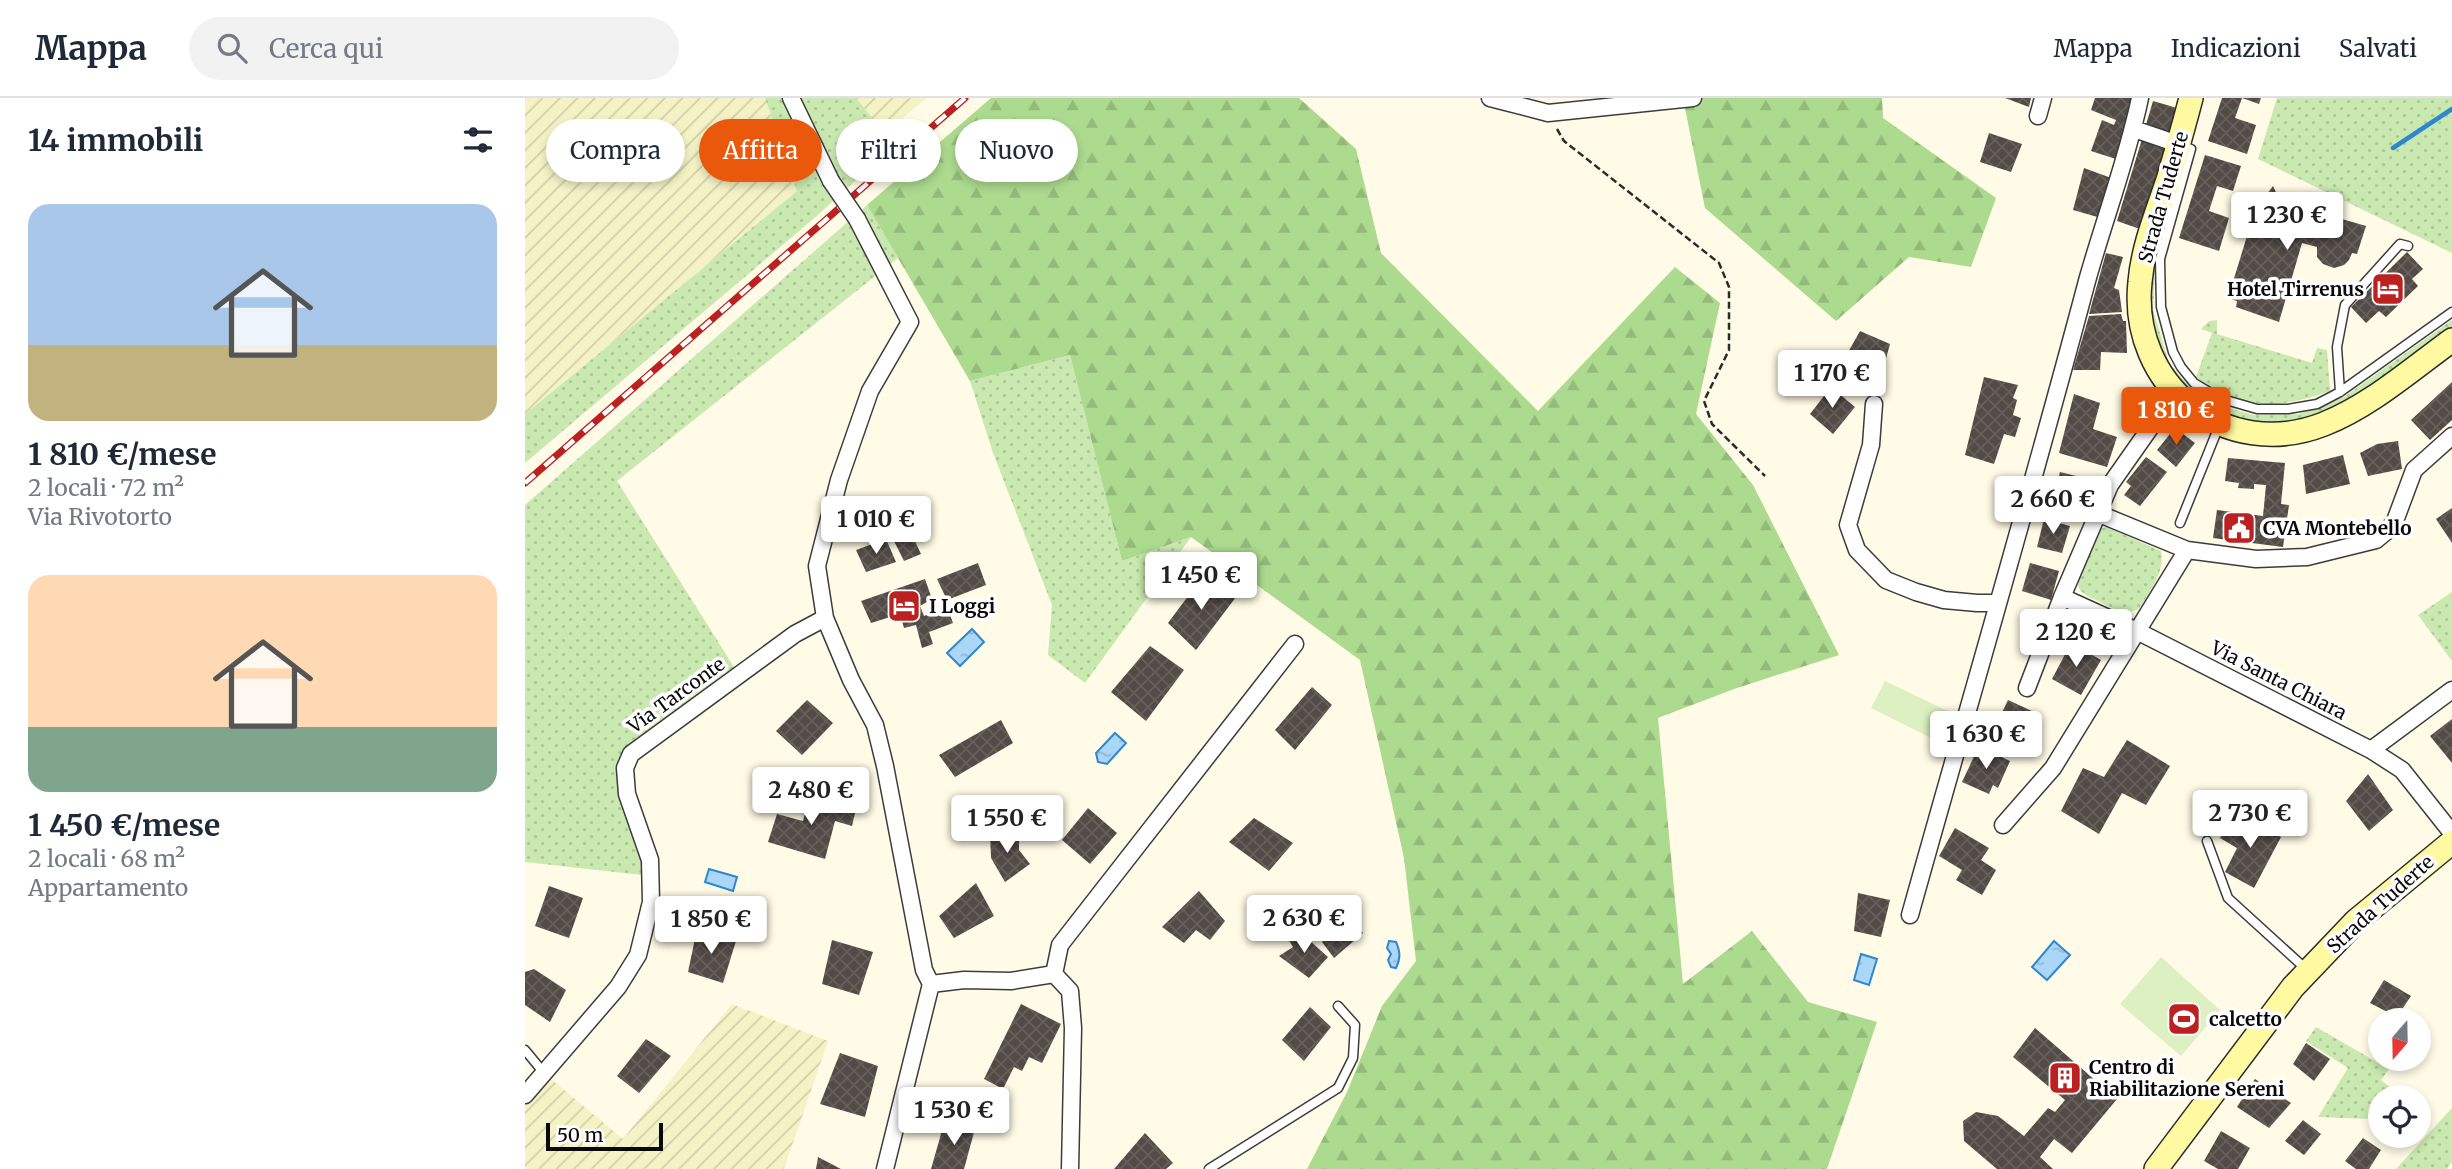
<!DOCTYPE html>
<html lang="it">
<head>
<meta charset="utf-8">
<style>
	body { margin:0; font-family:Merriweather,serif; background:#f2f2f3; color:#1f2937; height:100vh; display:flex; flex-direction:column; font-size:26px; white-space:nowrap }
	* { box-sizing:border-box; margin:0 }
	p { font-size:23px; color:#747a83 }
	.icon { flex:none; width:38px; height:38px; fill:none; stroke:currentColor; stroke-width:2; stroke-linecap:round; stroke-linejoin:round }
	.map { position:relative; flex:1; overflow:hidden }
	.side { display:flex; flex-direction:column; background:#fff; width:525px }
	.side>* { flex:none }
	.guide { position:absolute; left:21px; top:21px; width:665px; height:63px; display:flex; gap:14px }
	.needle { width:46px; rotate:200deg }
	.tools { position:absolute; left:1843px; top:910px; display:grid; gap:14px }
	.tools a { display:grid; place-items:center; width:63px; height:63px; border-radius:50%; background:#fff; box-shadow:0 4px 10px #0003; font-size:35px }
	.scale { position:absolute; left:21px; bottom:18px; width:117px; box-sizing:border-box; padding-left:7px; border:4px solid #090909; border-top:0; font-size:19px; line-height:24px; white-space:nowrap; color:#090909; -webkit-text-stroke:5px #fff; paint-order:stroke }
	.price { position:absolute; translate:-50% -60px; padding:0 16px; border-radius:7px; background:#fff; color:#222; font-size:23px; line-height:46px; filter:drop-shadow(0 2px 4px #0008) }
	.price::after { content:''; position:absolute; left:50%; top:42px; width:21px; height:16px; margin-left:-10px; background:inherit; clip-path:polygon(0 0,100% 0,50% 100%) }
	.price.selected { background:#ea580c; color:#fff }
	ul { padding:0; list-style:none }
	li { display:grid; align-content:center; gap:14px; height:371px; padding:0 28px }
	li span { display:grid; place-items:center; height:217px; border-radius:21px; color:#555 }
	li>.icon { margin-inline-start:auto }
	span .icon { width:126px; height:126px; fill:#fffc; stroke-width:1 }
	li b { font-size:30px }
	h2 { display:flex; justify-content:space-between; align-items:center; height:84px; padding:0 28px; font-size:30px }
	.chip { padding:0 24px; border-radius:32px; background:#fff; box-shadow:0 4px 10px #0003; font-size:24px; line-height:63px }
	.chip.selected { background:#ea580c; color:#fff }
	header { display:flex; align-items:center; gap:42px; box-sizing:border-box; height:98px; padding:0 35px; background:#fff; border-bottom:2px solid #e0e1e3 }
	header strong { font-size:33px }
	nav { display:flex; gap:38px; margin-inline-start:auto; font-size:24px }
	.search { width:490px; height:63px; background:#f2f2f3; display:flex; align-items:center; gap:18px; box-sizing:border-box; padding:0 24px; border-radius:38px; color:#747a83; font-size:26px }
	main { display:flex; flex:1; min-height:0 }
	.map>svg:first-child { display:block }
	.farmland { fill:url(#farmland-furrows) }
	.green { fill:url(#green-dots) }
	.forest { fill:url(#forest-firs) }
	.pitch { fill:#ddf0c2 }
	.water { fill:url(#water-ripples); stroke:#2f87d0; stroke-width:2 }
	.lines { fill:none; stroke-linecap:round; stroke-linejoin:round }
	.stream { stroke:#2f87d0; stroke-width:4.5 }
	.building { fill:url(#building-cross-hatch) }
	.lane-casing { stroke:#3c3c3c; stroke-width:11 }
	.street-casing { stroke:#3c3c3c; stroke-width:19 }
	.secondary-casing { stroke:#2b2b2b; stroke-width:26 }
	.path { stroke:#2b2b2b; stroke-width:2.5; stroke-dasharray:7 3.5; stroke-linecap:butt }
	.lane { stroke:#fff; stroke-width:8 }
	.street { stroke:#fff; stroke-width:16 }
	.secondary { stroke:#fffaa1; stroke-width:23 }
	.rail-casing { stroke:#bb2120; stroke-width:7 }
	.rail { stroke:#fff; stroke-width:4.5; stroke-dasharray:13; stroke-linecap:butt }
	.street-bridge-casing { stroke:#3c3c3c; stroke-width:19; stroke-linecap:butt }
	.street-bridge { stroke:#fff; stroke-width:16 }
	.labels { text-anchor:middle; stroke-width:7; stroke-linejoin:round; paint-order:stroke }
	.street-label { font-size:19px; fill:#090909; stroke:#fff }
	.poi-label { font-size:19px; font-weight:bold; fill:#090909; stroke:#fff; text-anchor:start }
</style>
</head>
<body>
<header>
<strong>Mappa</strong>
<div class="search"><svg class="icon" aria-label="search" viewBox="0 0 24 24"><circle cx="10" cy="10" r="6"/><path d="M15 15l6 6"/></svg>Cerca qui</div>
<nav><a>Mappa</a><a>Indicazioni</a><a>Salvati</a></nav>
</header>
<main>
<section class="side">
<h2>14 immobili<svg class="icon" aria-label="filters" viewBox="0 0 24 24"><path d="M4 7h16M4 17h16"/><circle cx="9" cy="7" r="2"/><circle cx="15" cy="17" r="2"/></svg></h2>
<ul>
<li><span style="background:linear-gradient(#a9c7e8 65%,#c2b280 0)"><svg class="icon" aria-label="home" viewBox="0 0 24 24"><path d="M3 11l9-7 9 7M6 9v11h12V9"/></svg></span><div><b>1 810 €/mese</b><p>2 locali · 72 m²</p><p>Via Rivotorto</p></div></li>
<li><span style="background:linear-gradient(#ffd9b3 70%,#7fa58c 0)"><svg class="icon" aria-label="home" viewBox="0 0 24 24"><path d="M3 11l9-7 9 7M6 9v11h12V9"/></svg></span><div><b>1 450 €/mese</b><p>2 locali · 68 m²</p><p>Appartamento</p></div></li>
</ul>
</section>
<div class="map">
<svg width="1927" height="1071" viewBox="0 0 1927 1071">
	<defs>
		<pattern id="farmland-furrows" width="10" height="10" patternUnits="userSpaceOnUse" patternTransform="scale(1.75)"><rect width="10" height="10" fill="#f5f3c6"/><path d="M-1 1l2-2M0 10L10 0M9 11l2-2" fill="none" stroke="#d1cfa9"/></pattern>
		<pattern id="green-dots" width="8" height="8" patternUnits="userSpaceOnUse" patternTransform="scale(1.75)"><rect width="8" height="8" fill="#cae9b0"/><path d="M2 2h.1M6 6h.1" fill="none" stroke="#acc696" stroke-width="1.8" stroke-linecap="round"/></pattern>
		<pattern id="forest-firs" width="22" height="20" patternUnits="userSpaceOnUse" patternTransform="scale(1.75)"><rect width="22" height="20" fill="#acda8f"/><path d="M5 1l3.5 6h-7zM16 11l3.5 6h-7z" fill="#93ba7a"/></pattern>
		<pattern id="water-ripples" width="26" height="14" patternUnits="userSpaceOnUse" patternTransform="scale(1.75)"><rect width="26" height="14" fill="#aad6f7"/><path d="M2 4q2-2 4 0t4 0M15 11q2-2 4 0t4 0" fill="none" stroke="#91b6d2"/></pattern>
		<pattern id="building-cross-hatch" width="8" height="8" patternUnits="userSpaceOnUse" patternTransform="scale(1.75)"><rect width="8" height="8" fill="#524b46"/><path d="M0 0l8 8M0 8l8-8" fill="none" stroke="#66605c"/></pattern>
	</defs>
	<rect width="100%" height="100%" fill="#fffbe6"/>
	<path class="farmland" d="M0 0H240L272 93 0 316Z
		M319 0H401L360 36Z
		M207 906 303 943 259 1071H0V997L19 975 98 1041Z"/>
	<path class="green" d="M240 0H331L360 36 367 49 293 117 0 365V316L272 93Z
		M1752 0H1927V155L1733 61Z
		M342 107 373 160 92 383 214 577C179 603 124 642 100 678L126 778 0 764V407Z
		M1625 168 1630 172 1628 212 1644 265 1657 280 1677 298 1700 309 1729 317 1774 316 1819 299 1927 222V232L1823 306 1782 322 1757 326 1727 325 1685 312 1642 276 1621 206Z
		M1692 222V236L1787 265 1792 250 1802 252 1805 293C1754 311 1717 313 1671 279L1687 235 1676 231 1684 223Z
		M545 257 597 463 666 439 560 585 523 557 527 507 468 355 445 283Z
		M1582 429 1636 453C1640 474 1625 493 1614 511 1599 517 1591 512 1577 505 1570 501 1558 498 1554 490 1548 477 1566 445 1572 432Z
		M1927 494V563L1893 517Z
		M1791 929 1864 971 1856 982 1877 999H1855V1030L1844 1021 1793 1019 1823 970 1781 943Z
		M1927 1010V1064L1922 1071H1871Z"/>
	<path class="forest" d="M466 0H774L831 51 856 155 1013 313 1150 169 1195 205 1171 316 1228 387 1314 557 1209 591 1133 620 1158 886 1227 833 1283 904 1352 924 1302 1071H782L822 994 857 908 891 863 879 760 835 562 666 439 597 463 545 257 445 283 342 107Z
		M1158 0H1357L1358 20 1471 100 1446 169 1384 159 1311 223 1180 110Z"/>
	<path class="pitch" d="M1360 583 1427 615 1414 644 1346 610Z
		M1636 859 1695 912 1656 958 1595 906Z"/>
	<path class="water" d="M447 531 459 544 435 568 422 555Z
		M590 635 601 645 582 666 573 664 571 655Z
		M184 771 212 779 208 793 180 784Z
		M864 843 871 844C875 853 876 860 871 870L866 869 863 862 866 856 862 850Z
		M1529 843 1545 857 1522 882 1507 869Z
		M1336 856 1352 861 1344 887 1329 882Z"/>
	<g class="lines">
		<path class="stream" d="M1868 50 1927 11"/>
	</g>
	<path class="building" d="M1480 0H1506L1504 9Z
		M1570 0H1612L1594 62 1566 53 1577 22 1589 27 1591 22 1566 12Z
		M1697 0H1736L1734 6 1717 0 1710 20 1731 27 1722 56 1683 43Z
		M1628 3 1652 10 1644 37 1620 30Z
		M1464 35 1497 46 1486 74 1455 64Z
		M1617 41 1641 48 1615 131 1592 123Z
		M1680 57 1716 68 1708 93 1692 88 1684 113 1704 120 1694 153 1654 140Z
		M1559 70 1589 81 1576 120 1548 112Z
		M1748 88 1755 103 1841 128 1832 156 1827 155 1824 162 1819 167 1809 170 1798 166 1792 159V149L1777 145 1754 224 1711 209 1712 203 1703 200 1730 112Z
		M1882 154 1898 171 1887 181 1893 188 1861 219 1854 213 1841 225 1826 209Z
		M1581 155 1598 159 1589 190 1594 192 1597 214 1564 216Z
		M1596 216 1598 223H1601L1602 255 1576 254 1575 272H1548L1564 218Z
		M1335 233 1365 246 1355 282 1317 265Z
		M1459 279 1493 287 1488 300 1492 302 1488 317 1496 320 1490 339 1479 336 1469 366 1440 357Z
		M1927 284V322L1905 342 1886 322Z
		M1306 289 1330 309 1308 336 1285 316Z
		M1549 296 1575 305 1568 331 1592 339 1582 369 1534 355Z
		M1650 330 1670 345 1651 369 1632 352Z
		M1873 343 1877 371 1843 378 1835 355 1852 346Z
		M1818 357 1825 386 1781 396 1778 367Z
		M1621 359 1642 374 1615 408 1599 397 1606 388 1601 384Z
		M1703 360 1760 365 1756 406 1764 407 1758 449 1688 440 1692 412 1738 418 1741 387 1729 386V391L1713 390 1714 385 1700 383Z
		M1535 374 1563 381 1560 392 1566 394 1560 413 1528 404Z
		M1927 410V445L1911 421Z
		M1519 421 1545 428 1537 455 1512 449Z
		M383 428 396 456 379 463 365 435Z
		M361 441 371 464 341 474 331 452Z
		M453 465 461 487 422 502 412 481Z
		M1505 465 1534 473 1526 502 1497 493Z
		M678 478 711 499 671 552 643 525Z
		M400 481 407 501 395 508 399 518 422 509 428 525 404 534 408 546 397 550 391 527 379 530 375 516 346 525 336 503Z
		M1546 545 1576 562 1556 597 1527 581Z
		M625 548 659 572 621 623 586 594Z
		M787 589 807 607 770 652 750 632Z
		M282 602 308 625 277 657 251 633Z
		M1483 602 1511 615 1496 649 1467 635Z
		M1927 621V665L1905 638Z
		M476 622 488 645 430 679 414 657Z
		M1602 642 1645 668 1621 707 1597 695 1574 736 1536 713 1558 670 1579 679Z
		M1454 648 1485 663 1473 690 1468 687 1464 696 1437 684Z
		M1843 676 1868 712 1844 733 1821 703Z
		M285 698 331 711 327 728 310 723 300 761 243 744 252 716 278 723Z
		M563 710 592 735 565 766 537 742Z
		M1721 717 1756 739 1729 790 1700 774 1712 750 1695 740 1704 724 1715 729Z
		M729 720 768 745 744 773 704 744Z
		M1430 730 1464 750 1456 762 1471 772 1457 797 1431 782 1437 772 1414 758Z
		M465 735 494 736V752L505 766 480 784 466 760Z
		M451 785 469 818 429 840 414 818Z
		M24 788 58 800 44 840 10 828Z
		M674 793 700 823 685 842 671 832 659 845 637 829Z
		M1333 795 1365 802 1356 839 1329 833Z
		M815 811 838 835 809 860 797 844 801 840 790 825 801 815Z
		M172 831 211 843 198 885 163 874Z
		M774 833 803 859 784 880 754 858 768 849 763 841Z
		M307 842 348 854 334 897 297 886Z
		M9 871 41 892 25 924 0 907V874Z
		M1859 882 1886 898 1872 919 1845 905Z
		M496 906 536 926 517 965 504 959 497 973 489 969 478 991 459 981Z
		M785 909 806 929 779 963 757 942Z
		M1510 930 1592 1001 1547 1055 1529 1041 1515 1059 1528 1071H1472L1439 1043 1438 1023 1451 1014 1473 1018 1499 1038 1523 1010 1530 1014 1540 1002 1488 959Z
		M121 941 146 958 114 995 92 978Z
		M1781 945 1805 961 1789 983 1768 966Z
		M315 955 353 968 340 1019 295 1006Z
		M1730 981 1766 1005 1744 1030 1712 1009Z
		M432 1022 451 1027 439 1071H406L418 1029 429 1033Z
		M1778 1022 1796 1036 1779 1057 1760 1043Z
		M1696 1033 1725 1050 1713 1071H1693L1679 1063Z
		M620 1035 648 1065 641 1071H589Z
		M1838 1040 1856 1052 1844 1071H1831L1820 1063Z
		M293 1059 316 1071H291Z"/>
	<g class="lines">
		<defs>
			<path id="lane" d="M1656 47 1666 51 1635 161 1636 209 1648 254 1656 269 1669 285 1694 300 1732 311H1763L1792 306 1815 294 1927 214
				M1815 294 1812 249 1820 207 1875 146 1883 148
				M1655 425 1694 328
				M1682 743 1703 800 1781 871
				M0 952 19 975
				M684 1071 813 990 828 960 830 927 813 908"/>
			<path id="street" d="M266 0 306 83
				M965 0 1023 15 1168 0
				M1513 18 1518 0
				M1609 31 1653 46
				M332 121 385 224 345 293 314 382 292 468 300 520 326 582 350 627 360 668 399 872 406 886 439 882 486 883 529 876
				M1349 306 1346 347 1323 427 1332 452 1361 482 1391 494 1419 502 1452 505H1473
				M1572 415 1662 452 1731 461 1782 459 1851 442 1862 433 1870 423 1889 372 1927 338
				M1537 499 1612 533 1846 652 1877 672 1927 735
				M1502 590 1537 499 1585 387 1649 296
				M1846 652 1927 592
				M1478 727 1528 670 1662 452
				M1385 817C1444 606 1506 395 1562 183 1579 122 1602 62 1615 0
				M529 876 535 847 770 546
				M529 876 545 893 548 930 545 1071
				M0 997 93 889 113 857 126 804 125 762 102 696 100 670 106 656 270 536 300 520
				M360 1071 406 886"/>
			<path id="secondary" d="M1666 0C1659 27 1651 55 1643 82 1632 115 1618 148 1615 184 1604 287 1700 365 1799 326 1845 308 1887 271 1927 242
				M1631 1071 1768 889 1831 823 1927 744"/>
		</defs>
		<use href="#lane" class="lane-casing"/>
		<use href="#street" class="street-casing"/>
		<use href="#secondary" class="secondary-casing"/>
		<path class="path" d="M1032 31 1039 43 1194 165 1204 189V252L1179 303 1187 326 1240 378"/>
		<use href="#lane" class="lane"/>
		<use href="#street" class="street"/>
		<use href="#secondary" class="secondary"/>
		<defs>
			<path id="rail" d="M0 385 440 0"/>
		</defs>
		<use href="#rail" class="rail-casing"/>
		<use href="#rail" class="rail"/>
		<defs>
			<path id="street-bridge" d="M306 83 332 121"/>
		</defs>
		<use href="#street-bridge" class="street-bridge-casing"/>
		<use href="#street-bridge" class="street-bridge"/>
	</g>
	<defs>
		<symbol id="hotel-square" viewBox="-11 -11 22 22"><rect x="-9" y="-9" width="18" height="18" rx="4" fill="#bb2120" stroke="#fff"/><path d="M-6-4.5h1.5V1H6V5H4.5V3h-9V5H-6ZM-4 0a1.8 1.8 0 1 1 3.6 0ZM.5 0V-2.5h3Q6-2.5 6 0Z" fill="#fff"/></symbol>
		<symbol id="civic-square" viewBox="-11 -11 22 22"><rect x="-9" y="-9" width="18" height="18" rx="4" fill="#bb2120" stroke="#fff"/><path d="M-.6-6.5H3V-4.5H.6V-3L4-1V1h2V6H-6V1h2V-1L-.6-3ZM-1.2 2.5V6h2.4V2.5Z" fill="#fff"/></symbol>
		<symbol id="stadium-square" viewBox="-11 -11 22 22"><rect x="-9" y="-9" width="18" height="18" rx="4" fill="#bb2120" stroke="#fff"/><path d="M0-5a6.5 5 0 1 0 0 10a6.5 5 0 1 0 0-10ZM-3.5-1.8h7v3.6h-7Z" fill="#fff"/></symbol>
		<symbol id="building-square" viewBox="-11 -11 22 22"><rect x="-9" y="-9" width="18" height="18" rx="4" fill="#bb2120" stroke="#fff"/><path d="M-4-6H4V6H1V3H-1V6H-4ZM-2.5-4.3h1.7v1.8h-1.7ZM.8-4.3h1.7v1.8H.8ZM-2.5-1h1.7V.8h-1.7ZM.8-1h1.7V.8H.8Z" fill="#fff"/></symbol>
	</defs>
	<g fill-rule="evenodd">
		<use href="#hotel-square" x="1844" y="172" width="38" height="38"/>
		<use href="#civic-square" x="1695" y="411" width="38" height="38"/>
		<use href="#hotel-square" x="360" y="489" width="38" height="38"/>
		<use href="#stadium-square" x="1640" y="902" width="38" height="38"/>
		<use href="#building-square" x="1521" y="961" width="38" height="38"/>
	</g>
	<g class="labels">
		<g class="street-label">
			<text transform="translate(1638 99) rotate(-74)" y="7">Strada Tuderte</text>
			<text transform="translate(1754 582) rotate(27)" y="7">Via Santa Chiara</text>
			<text transform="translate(151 597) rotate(-36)" y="7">Via Tarconte</text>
			<text transform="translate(1855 806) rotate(-42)" y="7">Strada Tuderte</text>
		</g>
		<g class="poi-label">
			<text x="1839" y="198" text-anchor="end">Hotel Tirrenus</text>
			<text x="1738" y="437">CVA Montebello</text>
			<text x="404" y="515">I Loggi</text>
			<text x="1684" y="928">calcetto</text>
			<text x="1564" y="976">Centro di<tspan x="1564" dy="22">Riabilitazione Sereni</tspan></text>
		</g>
	</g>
</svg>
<div class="tools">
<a><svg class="needle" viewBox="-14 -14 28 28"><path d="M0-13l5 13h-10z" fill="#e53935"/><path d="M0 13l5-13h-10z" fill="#747a83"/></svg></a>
<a><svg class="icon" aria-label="locate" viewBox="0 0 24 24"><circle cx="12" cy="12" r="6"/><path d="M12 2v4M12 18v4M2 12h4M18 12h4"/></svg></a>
</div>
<div class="scale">50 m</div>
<b class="price" style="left:1762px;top:154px">1 230 €</b>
<b class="price" style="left:1307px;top:312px">1 170 €</b>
<b class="price selected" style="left:1651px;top:349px">1 810 €</b>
<b class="price" style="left:1528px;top:438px">2 660 €</b>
<b class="price" style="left:351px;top:458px">1 010 €</b>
<b class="price" style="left:676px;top:514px">1 450 €</b>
<b class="price" style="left:1551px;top:571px">2 120 €</b>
<b class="price" style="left:1461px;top:673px">1 630 €</b>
<b class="price" style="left:286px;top:729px">2 480 €</b>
<b class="price" style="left:1725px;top:752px">2 730 €</b>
<b class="price" style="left:482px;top:757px">1 550 €</b>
<b class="price" style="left:779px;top:857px">2 630 €</b>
<b class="price" style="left:186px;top:858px">1 850 €</b>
<b class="price" style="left:429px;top:1049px">1 530 €</b>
<div class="guide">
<a class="chip">Compra</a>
<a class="chip selected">Affitta</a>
<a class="chip">Filtri</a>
<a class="chip">Nuovo</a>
</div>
</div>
</main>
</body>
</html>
